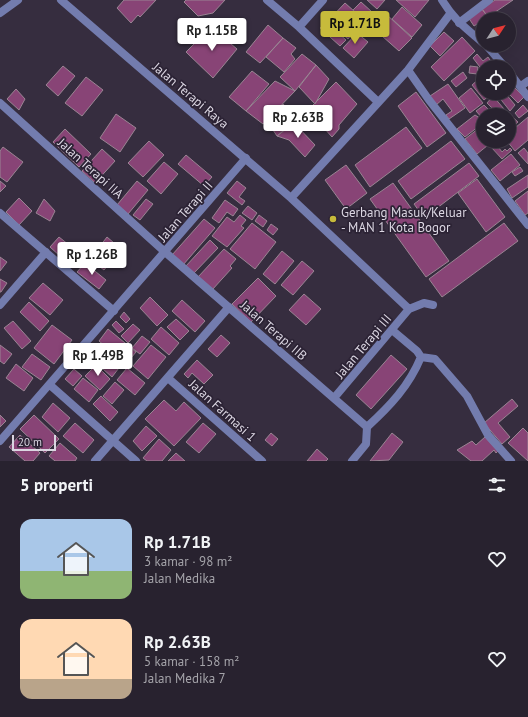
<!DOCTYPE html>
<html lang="id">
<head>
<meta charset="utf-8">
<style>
	body { margin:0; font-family:"PT Sans",sans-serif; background:#302a37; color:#f1f3f6; height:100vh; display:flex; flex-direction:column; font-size:15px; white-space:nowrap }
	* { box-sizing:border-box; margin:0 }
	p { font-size:13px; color:#a5a4aa }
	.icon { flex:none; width:22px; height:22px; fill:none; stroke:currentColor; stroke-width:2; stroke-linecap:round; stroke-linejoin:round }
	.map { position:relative; height:461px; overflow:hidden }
	.drawer { display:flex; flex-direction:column; background:#28222f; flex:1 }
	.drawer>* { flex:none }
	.needle { width:26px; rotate:54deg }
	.tools { position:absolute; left:476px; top:12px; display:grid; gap:8px }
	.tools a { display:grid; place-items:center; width:40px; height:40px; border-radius:50%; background:#28222f; box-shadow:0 4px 16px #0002,0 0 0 1px #443f4b; font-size:20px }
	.scale { position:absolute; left:12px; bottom:10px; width:44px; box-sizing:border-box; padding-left:4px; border:2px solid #dbd6e2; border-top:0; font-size:11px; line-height:14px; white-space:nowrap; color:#dbd6e2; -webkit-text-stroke:3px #2c2335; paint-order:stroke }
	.price { position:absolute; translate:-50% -34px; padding:0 9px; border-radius:4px; background:#fff; color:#222; font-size:13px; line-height:26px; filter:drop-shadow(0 1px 2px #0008) }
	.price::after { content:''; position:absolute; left:50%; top:24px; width:12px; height:9px; margin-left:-6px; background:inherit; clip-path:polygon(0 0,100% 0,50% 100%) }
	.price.selected { background:#c7bb3b; color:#111 }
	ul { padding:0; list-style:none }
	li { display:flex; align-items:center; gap:12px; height:100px; padding:0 20px }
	li span { display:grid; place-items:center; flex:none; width:112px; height:80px; border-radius:12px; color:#555 }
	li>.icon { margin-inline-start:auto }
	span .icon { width:48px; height:48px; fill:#fffc; stroke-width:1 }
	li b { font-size:17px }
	h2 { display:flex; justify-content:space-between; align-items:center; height:48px; padding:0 20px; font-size:17px }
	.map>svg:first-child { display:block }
	.building { fill:#884476; stroke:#9a8493 }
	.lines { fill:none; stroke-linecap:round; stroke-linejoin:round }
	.street { stroke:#737cae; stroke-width:8 }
	.poi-dot { fill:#c7bb3b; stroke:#2c2335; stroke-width:1.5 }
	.labels { text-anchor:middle; stroke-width:3.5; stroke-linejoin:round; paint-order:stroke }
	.street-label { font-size:13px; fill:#dbd6e2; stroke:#2c2335 }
	.poi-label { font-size:13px; fill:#dbd6e2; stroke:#2c2335; text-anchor:start }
</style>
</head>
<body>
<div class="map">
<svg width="528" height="461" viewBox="0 0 528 461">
	<rect width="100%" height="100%" fill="#362d3f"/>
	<path class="building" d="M124 0H156L140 17 138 15 131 23 117 8Z
		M186 0H225L213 13 198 16 184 2Z
		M367 0H385L377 9Z
		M396 0H429L415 17Z
		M495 0H513L488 17 482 9Z
		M361 2 372 12 364 20 353 10Z
		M345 3 364 20 348 39 328 21Z
		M402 7 422 25 412 37 392 19Z
		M482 9 488 17 474 26 468 17Z
		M386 14 412 38 399 51 373 28Z
		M326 22 346 40 340 46 320 28Z
		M268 25 283 38 260 63 246 52Z
		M211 27 237 49 213 78 186 52Z
		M444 32 454 41 440 56 430 46Z
		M357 33 368 42 354 58 343 48Z
		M462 37 475 51 444 81 431 67Z
		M283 38 296 48 291 54 295 59 284 72 266 57Z
		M302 54 316 65 295 91 280 77Z
		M477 54 483 61 488 57 492 63 488 67H483V71L473 58Z
		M316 65 329 79 315 104 299 87Z
		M63 66 75 76 58 96 46 85Z
		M470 66 478 67 477 74 469 73Z
		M252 71 269 84 246 111 229 97Z
		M463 72 467 78 456 87 451 81Z
		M86 77 103 90 82 116 65 103Z
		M481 77 483 79V93H492L484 100 472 85Z
		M275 81 295 91 263 124 246 111Z
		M336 82 357 104 339 125V129L332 137 308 110Z
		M510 83 524 97 518 103 508 93Z
		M448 84 465 108 449 119 446 115 452 111 443 99 436 105 430 96Z
		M471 88 483 103 470 113 459 98Z
		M16 89 25 99 19 110 7 99Z
		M416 92 446 133 427 147 398 106Z
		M501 93H505L515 105 510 111 498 96Z
		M493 96 504 109 499 115 487 103Z
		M283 104 298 118 277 136 267 121Z
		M484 105 494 115H483V119L476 111Z
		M523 105 528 111 519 118 515 113Z
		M507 112 518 122 509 131V115H504Z
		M116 114 136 128 120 152 100 138Z
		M475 115 483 120V123L465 137 457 129Z
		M528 117V140L515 151 507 141H509V133Z
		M294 123 315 145 305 157 289 140 277 136Z
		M483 125V141H493L477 154 465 139Z
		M406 127 422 148 370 187 355 165Z
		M65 129 91 154 79 167 53 142Z
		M149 141 164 155 143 177 128 163Z
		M451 141 465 159 411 199 398 181Z
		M498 141 506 143 499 148 502 152 505 149 507 151 510 148 512 150 502 159 491 147Z
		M3 147 23 162 7 182 0 177V151Z
		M524 148 528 153V164L518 153Z
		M102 149 115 161 95 183 82 171Z
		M511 154 520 165 500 181 491 170Z
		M186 155 212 177 204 186 178 164Z
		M164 162 178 174 161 194 147 181Z
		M469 163 479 176 424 218 414 204Z
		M346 165 367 193 346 209 325 180Z
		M520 167 523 171 515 176 512 172Z
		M528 175V187L512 198 507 189Z
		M477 179 505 217 486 232 458 193Z
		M0 181 6 186 0 192Z
		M137 181 148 190 128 214 117 205Z
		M237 181 246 188 239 197 245 201 242 205 227 193Z
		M393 183 449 261 426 277 370 199Z
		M528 191V213L525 215 515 201Z
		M19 198 32 211 19 225 6 212Z
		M44 199 55 211 50 221 36 213Z
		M146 199 153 204 140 220 133 215Z
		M225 200 238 209 233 216 227 212 219 223 212 218Z
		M248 206 257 213 252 220 242 213Z
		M240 215 246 220 241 226 244 228 227 247 212 236 227 217 234 222Z
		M259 215 267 221 263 227 255 221Z
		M204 219 215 228 183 265 172 255Z
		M252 223 276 242 255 269 230 249Z
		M504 223 518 241 442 297 429 279Z
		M271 224 278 229 273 235 267 230Z
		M59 237 69 245 60 256 50 247Z
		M107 237 121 249 104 270 90 259Z
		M210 240 218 248 193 274 185 267Z
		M224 249 236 259 230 266 232 268 212 290 198 277Z
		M282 251 294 261 275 284 263 274Z
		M0 257 7 262 0 271Z
		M302 261 314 271 293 295 281 285Z
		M85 263 106 280 99 289 77 272Z
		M258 278 276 296 251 322 232 304Z
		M0 279 7 283 1 292H0Z
		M43 283 63 300 50 315 29 298Z
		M304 294 321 309 306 325 289 310Z
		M150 297 168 315 157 326 140 308Z
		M182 300 205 321 195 332 172 311Z
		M29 302 49 321 40 331 20 312Z
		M124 312 130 319 126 323 120 317Z
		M176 319 189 331 180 340 167 327Z
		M13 321 31 341 22 349 4 328Z
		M116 321 124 329 119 333 112 325Z
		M133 324 140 330 128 343 121 336Z
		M52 325 72 340 54 364 34 348Z
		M161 327 179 343 169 355 151 339Z
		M108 329 136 352 126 364 99 341Z
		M221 335 230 343 217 357 208 349Z
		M142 336 150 342 140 354 132 348Z
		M0 345 12 354 4 364 0 361Z
		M151 345 166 357 148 379 133 366Z
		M105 348 122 364 112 377 94 361Z
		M32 354 50 367 41 380 22 367Z
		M391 355 407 369 371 409 356 395Z
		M197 360 213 375 204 384 192 373 188 378 184 374Z
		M16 364 33 378 24 391 6 378Z
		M96 365 110 379 100 390 85 376Z
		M127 368 145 383 135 395 117 380Z
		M74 369 82 376 73 386 65 379Z
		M83 378 98 390 89 402 74 389Z
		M115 382 124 390 112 404 103 396Z
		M101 396 118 412 110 421 93 404Z
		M512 399 518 406 498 423 510 437 502 444 484 423Z
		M164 400 176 411 184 402 201 418 174 446 145 419Z
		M53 403 70 418 58 432 42 417Z
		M0 415 6 421 0 427Z
		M34 415 59 439 45 453 20 429Z
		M75 423 94 440 83 453 63 436Z
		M203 423 216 434 199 453 186 442Z
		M146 426 157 436 142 451 133 441Z
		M523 428 528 433V461L508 443Z
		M271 433 278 439 272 446 265 440Z
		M392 433 403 442 389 460 370 461Z
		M20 435 40 453 33 461H25L9 447Z
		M485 437 498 451 496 453 494 450 482 461H471L457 450 472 441 476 445Z
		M159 439 171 450 162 461H147L143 458Z
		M60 443 77 458 75 461H55L49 456Z
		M317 449 328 459 326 461H307Z
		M176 453 185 461H168Z"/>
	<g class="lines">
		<path class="street" d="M61 0 291 198 409 309
			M267 0 299 27 378 102
			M442 0C454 20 466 28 483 43
			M0 13 18 0
			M459 23 489 0
			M299 27 323 0
			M486 45 505 67
			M408 70 429 100 528 225
			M509 72 528 97
			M521 86 528 81
			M0 103 165 252 367 427
			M291 198 408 70 450 14
			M0 213 114 311
			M0 305 46 252
			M392 330 417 351 421 357
			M421 357 435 359 467 396 488 435 511 461
			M168 378 262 461
			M50 385 136 461
			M334 398 409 309 424 303 433 305
			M367 427C390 406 409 386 421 357
			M0 441 246 158
			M95 461 229 307
			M352 461 366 444 367 427"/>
	</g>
	<circle class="poi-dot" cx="333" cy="219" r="4"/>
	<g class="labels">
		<g class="street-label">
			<text transform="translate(191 95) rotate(40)" y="5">Jalan Terapi Raya</text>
			<text transform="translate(91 168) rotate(42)" y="5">Jalan Terapi IIA</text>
			<text transform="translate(185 211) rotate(-49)" y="5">Jalan Terapi II</text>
			<text transform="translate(274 330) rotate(41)" y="5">Jalan Terapi IIB</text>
			<text transform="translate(363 346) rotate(-50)" y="5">Jalan Terapi III</text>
			<text transform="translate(223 410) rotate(42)" y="5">Jalan Farmasi 1</text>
		</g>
		<g class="poi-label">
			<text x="341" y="217">Gerbang Masuk/Keluar<tspan x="341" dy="15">- MAN 1 Kota Bogor</tspan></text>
		</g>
	</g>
</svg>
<div class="tools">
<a><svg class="needle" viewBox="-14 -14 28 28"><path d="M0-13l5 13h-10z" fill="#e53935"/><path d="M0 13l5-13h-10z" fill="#a5a4aa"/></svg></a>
<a><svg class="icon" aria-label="locate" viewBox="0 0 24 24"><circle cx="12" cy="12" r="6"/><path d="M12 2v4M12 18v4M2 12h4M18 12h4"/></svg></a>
<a><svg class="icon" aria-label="layers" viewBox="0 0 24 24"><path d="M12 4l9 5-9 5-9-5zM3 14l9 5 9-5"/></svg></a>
</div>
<div class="scale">20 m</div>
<b class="price selected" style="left:355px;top:45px">Rp 1.71B</b>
<b class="price" style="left:212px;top:52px">Rp 1.15B</b>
<b class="price" style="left:298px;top:139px">Rp 2.63B</b>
<b class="price" style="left:92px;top:276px">Rp 1.26B</b>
<b class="price" style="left:98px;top:377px">Rp 1.49B</b>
</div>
<section class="drawer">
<h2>5 properti<svg class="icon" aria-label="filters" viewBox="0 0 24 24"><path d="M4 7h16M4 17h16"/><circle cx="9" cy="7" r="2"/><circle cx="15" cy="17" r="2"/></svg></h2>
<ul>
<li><span style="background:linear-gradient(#a9c7e8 65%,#8fb573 0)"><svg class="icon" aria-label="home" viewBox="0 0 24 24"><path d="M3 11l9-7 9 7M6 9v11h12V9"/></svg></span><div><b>Rp 1.71B</b><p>3 kamar · 98 m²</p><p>Jalan Medika</p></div><svg class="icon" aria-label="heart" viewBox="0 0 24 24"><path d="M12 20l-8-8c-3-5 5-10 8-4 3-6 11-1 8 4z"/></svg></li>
<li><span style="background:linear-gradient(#ffd9b3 75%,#b9a48a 0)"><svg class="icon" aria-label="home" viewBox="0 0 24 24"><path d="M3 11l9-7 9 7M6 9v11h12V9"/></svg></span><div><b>Rp 2.63B</b><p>5 kamar · 158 m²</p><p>Jalan Medika 7</p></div><svg class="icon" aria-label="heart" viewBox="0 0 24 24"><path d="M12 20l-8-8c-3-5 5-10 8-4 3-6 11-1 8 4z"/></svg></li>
</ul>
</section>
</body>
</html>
